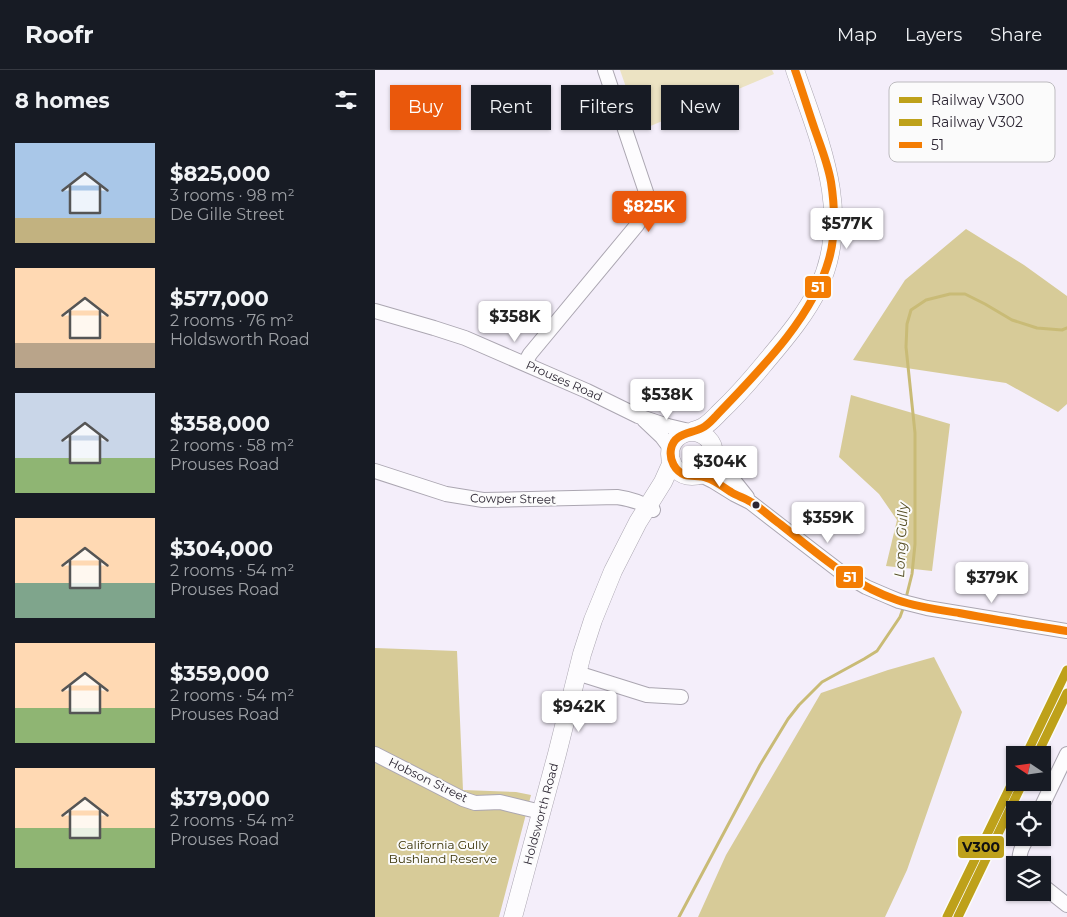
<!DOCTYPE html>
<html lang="en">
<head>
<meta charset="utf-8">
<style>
	body { margin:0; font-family:Montserrat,sans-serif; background:#242831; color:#f1f3f6; height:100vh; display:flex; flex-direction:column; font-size:19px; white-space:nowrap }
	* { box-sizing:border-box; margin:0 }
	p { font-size:16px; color:#9ea1a6 }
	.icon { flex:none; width:28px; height:28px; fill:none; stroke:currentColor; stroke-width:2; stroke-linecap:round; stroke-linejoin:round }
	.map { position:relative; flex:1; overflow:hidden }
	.panel { display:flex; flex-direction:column; background:#171b24; width:375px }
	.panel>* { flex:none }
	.top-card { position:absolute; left:15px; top:15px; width:475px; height:45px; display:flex; gap:10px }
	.needle { width:32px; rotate:283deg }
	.tools { position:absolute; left:631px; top:676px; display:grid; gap:10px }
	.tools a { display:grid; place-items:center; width:45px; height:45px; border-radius:0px; background:#171b24; box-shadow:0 1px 4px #0004; font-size:25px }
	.price { position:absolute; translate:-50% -42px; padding:0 11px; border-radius:5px; background:#fff; color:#222; font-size:16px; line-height:32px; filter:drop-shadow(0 1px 2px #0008) }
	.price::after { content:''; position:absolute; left:50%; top:30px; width:15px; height:11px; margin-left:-8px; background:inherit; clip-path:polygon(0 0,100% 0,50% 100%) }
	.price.on { background:#ea580c; color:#fff }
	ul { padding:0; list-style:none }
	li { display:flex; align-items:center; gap:15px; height:125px; padding:0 15px }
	li span { display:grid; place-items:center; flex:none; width:140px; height:100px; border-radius:0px; color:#555 }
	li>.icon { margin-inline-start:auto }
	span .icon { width:60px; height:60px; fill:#fffc; stroke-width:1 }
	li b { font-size:21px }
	h2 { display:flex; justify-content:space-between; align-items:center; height:60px; padding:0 15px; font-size:21px }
	.pill { padding:0 18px; border-radius:0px; background:#171b24; box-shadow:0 1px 4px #0004; font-size:18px; line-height:45px }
	.pill.on { background:#ea580c; color:#fff }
	header { display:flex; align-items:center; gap:30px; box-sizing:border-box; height:70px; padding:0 25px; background:#171b24; border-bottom:1px solid #363941 }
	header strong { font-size:24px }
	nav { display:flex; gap:28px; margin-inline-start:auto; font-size:18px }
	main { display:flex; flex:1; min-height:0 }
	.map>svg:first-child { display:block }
	.green { fill:#ece3c3 }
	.forest { fill:#d7cb98 }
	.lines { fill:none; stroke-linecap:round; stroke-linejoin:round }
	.stream { stroke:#c9bb76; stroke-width:3 }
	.minor-casing { stroke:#aba6b1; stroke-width:16 }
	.major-casing { stroke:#aba6b1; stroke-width:19 }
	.minor { stroke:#fdfcfe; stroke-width:14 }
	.major { stroke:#fdfcfe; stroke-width:18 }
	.bus-1-casing { stroke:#fbfbfb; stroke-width:11 }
	.bus-1 { stroke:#f47d03; stroke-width:8 }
	.rail-1-casing { stroke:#fbfbfb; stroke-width:12 }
	.rail-2-casing { stroke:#fbfbfb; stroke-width:12 }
	.rail-1 { stroke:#bea11a; stroke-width:9 }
	.rail-2 { stroke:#bea11a; stroke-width:9 }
	.bus-dot { fill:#2c2633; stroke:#fbfbfb; stroke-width:2 }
	.labels { text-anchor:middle; stroke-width:4; stroke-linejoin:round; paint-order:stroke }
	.street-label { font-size:12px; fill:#2c2633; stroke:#fbfbfb }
	.park-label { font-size:12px; fill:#373003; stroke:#fbfbfb }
	.water-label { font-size:14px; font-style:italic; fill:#534c22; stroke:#fbfbfb }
	.key { fill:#fbfbfb; stroke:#bdbbbf; stroke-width:1 }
	.key-label { font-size:14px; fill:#2c2633 }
	.line-badge { stroke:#fbfbfb; stroke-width:2 }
	.badge-label { font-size:14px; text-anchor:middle; font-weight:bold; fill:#fff }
	.pale-badge-label { font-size:14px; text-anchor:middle; font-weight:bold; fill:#111 }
</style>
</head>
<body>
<header>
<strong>Roofr</strong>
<nav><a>Map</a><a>Layers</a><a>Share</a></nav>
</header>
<main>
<section class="panel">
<h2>8 homes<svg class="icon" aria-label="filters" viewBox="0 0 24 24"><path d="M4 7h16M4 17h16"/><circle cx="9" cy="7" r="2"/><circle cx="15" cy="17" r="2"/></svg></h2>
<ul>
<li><span style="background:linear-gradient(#a9c7e8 75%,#c2b280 0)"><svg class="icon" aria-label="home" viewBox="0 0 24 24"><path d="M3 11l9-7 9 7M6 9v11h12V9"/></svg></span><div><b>$825,000</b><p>3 rooms · 98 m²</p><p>De Gille Street</p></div></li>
<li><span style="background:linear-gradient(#ffd9b3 75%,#b9a48a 0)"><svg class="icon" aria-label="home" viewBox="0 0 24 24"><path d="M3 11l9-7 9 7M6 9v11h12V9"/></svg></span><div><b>$577,000</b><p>2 rooms · 76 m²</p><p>Holdsworth Road</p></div></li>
<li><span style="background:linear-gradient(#c9d6e8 65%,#8fb573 0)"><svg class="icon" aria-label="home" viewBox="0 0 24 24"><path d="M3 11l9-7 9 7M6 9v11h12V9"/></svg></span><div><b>$358,000</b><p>2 rooms · 58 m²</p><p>Prouses Road</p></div></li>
<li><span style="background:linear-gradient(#ffd9b3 65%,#7fa58c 0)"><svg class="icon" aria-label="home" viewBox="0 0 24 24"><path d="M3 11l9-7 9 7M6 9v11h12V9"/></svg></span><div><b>$304,000</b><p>2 rooms · 54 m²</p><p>Prouses Road</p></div></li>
<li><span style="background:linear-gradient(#ffd9b3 65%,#8fb573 0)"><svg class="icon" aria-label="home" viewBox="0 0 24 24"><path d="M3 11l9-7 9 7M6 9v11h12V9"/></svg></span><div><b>$359,000</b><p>2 rooms · 54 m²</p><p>Prouses Road</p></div></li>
<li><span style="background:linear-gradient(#ffd9b3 60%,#8fb573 0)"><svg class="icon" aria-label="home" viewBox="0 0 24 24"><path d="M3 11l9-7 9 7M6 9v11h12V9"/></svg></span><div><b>$379,000</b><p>2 rooms · 54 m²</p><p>Prouses Road</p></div></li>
</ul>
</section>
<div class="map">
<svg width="692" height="847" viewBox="0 0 692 847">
	<rect width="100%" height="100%" fill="#f4eefa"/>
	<path class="green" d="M245 0H397L399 4 266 60Z"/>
	<path class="forest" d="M591 159 649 195 692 226V334L683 342 631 313 478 290 530 210Z
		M476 325 575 354 557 501 511 496 522 450 504 424 464 387Z
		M0 578 82 581 88 720 141 722 156 725 124 847H0Z
		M559 587 587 642 532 800 510 847H323L351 785 446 623 513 600Z"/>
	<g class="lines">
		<path class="stream" d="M531 528 537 504 540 474V363L531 277 532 254 536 240 551 230 575 224H590L610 234 637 250 662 258 687 260 692 258
			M304 847 385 695 413 649 424 635 447 612 489 589 502 581 525 547 529 536"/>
		<defs>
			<path id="minor" d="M0 241 59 258 90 268 212 321 263 346 293 356 314 361
				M150 293 155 284 262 155C269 145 273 134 271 122L230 0
				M269 350 287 367 296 379
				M340 387 372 427
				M0 401 71 424 108 430 242 427C256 429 267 432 278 440
				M322 406 330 407 338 411 359 424 375 432 437 480 467 503 491 517 512 526 524 531 552 538 692 561
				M202 603 272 625 306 627
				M0 684 88 729 100 733 125 732 166 742
				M665 740 692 684
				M645 795C643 784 647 777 652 768
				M668 816 692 835"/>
			<path id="major" d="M318 361C321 360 325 359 328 357 335 353 340 347 345 342 361 327 375 311 389 294 409 270 430 246 444 217 478 144 444 70 420 0
				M295 384a22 22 0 1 1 44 0a22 22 0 1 1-44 0Z
				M138 847 182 684 207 584 218 550 238 501 263 452 288 412 297 392"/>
		</defs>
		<use href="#minor" class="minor-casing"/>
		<use href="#major" class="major-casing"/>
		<use href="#minor" class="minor"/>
		<use href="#major" class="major"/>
		<defs>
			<path id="bus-1" d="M420 0C427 20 433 40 440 60 446 77 453 94 456 112 460 138 461 164 454 189 438 248 383 302 341 346 337 350 333 355 327 358 315 364 299 363 296 379 294 390 300 401 310 405 317 407 325 405 332 408 341 411 348 417 356 422 362 426 370 428 376 432 386 438 395 447 405 454 442 483 477 515 522 530 542 537 564 540 584 543 620 550 656 555 692 561"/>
		</defs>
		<use href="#bus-1" class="bus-1-casing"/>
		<use href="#bus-1" class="bus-1"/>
		<defs>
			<path id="rail-1" d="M651 685 692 600
				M572 847 640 707"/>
			<path id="rail-2" d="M662 685 692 623
				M583 847 648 712"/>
		</defs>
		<use href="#rail-1" class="rail-1-casing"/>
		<use href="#rail-2" class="rail-2-casing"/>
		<use href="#rail-1" class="rail-1"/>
		<use href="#rail-2" class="rail-2"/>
	</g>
	<circle class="bus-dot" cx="381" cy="435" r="4.5"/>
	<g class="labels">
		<g class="street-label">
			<text transform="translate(189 311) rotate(24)" y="4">Prouses Road</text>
			<text transform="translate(138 429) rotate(1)" y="4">Cowper Street</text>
			<text transform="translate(53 710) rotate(26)" y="4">Hobson Street</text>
			<text transform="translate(166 744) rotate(-75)" y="4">Holdsworth Road</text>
		</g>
		<g class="park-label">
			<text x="68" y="779">California Gully<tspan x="68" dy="14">Bushland Reserve</tspan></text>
		</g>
		<g class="water-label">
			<text transform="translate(526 470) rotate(-87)" y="5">Long Gully</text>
		</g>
	</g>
	<rect x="514" y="12" width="166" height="80" rx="8" class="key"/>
	<rect x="524" y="27" width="23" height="6" fill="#bea11a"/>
	<rect x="524" y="49" width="23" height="7" fill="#bea11a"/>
	<rect x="524" y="72" width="23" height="6" fill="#f47d03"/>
	<g class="key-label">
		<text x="556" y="35">Railway V300</text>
		<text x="556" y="57">Railway V302</text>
		<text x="556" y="80">51</text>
	</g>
	<g class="line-badge">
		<rect x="429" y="205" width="28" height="24" rx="5" fill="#f47d03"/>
		<rect x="460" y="495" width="29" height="24" rx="5" fill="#f47d03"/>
		<rect x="582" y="765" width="48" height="24" rx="5" fill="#bea11a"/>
	</g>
	<g class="badge-label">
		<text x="443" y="222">51</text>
		<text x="475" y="512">51</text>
	</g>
	<g class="pale-badge-label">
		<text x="606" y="782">V300</text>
	</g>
</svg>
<div class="tools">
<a><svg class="needle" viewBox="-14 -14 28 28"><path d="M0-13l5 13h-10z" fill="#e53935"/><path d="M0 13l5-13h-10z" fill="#9ea1a6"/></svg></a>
<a><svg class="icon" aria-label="locate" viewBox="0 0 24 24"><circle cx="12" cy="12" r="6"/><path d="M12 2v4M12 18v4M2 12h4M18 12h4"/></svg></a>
<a><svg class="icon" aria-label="layers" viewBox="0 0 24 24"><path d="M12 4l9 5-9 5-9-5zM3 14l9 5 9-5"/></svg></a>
</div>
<b class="price on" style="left:274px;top:163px">$825K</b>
<b class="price" style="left:472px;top:180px">$577K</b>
<b class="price" style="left:140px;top:273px">$358K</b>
<b class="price" style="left:292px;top:351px">$538K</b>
<b class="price" style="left:345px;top:418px">$304K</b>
<b class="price" style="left:453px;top:474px">$359K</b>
<b class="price" style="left:617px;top:534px">$379K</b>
<b class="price" style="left:204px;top:663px">$942K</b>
<div class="top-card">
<a class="pill on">Buy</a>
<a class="pill">Rent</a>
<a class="pill">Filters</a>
<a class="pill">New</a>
</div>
</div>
</main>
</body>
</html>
